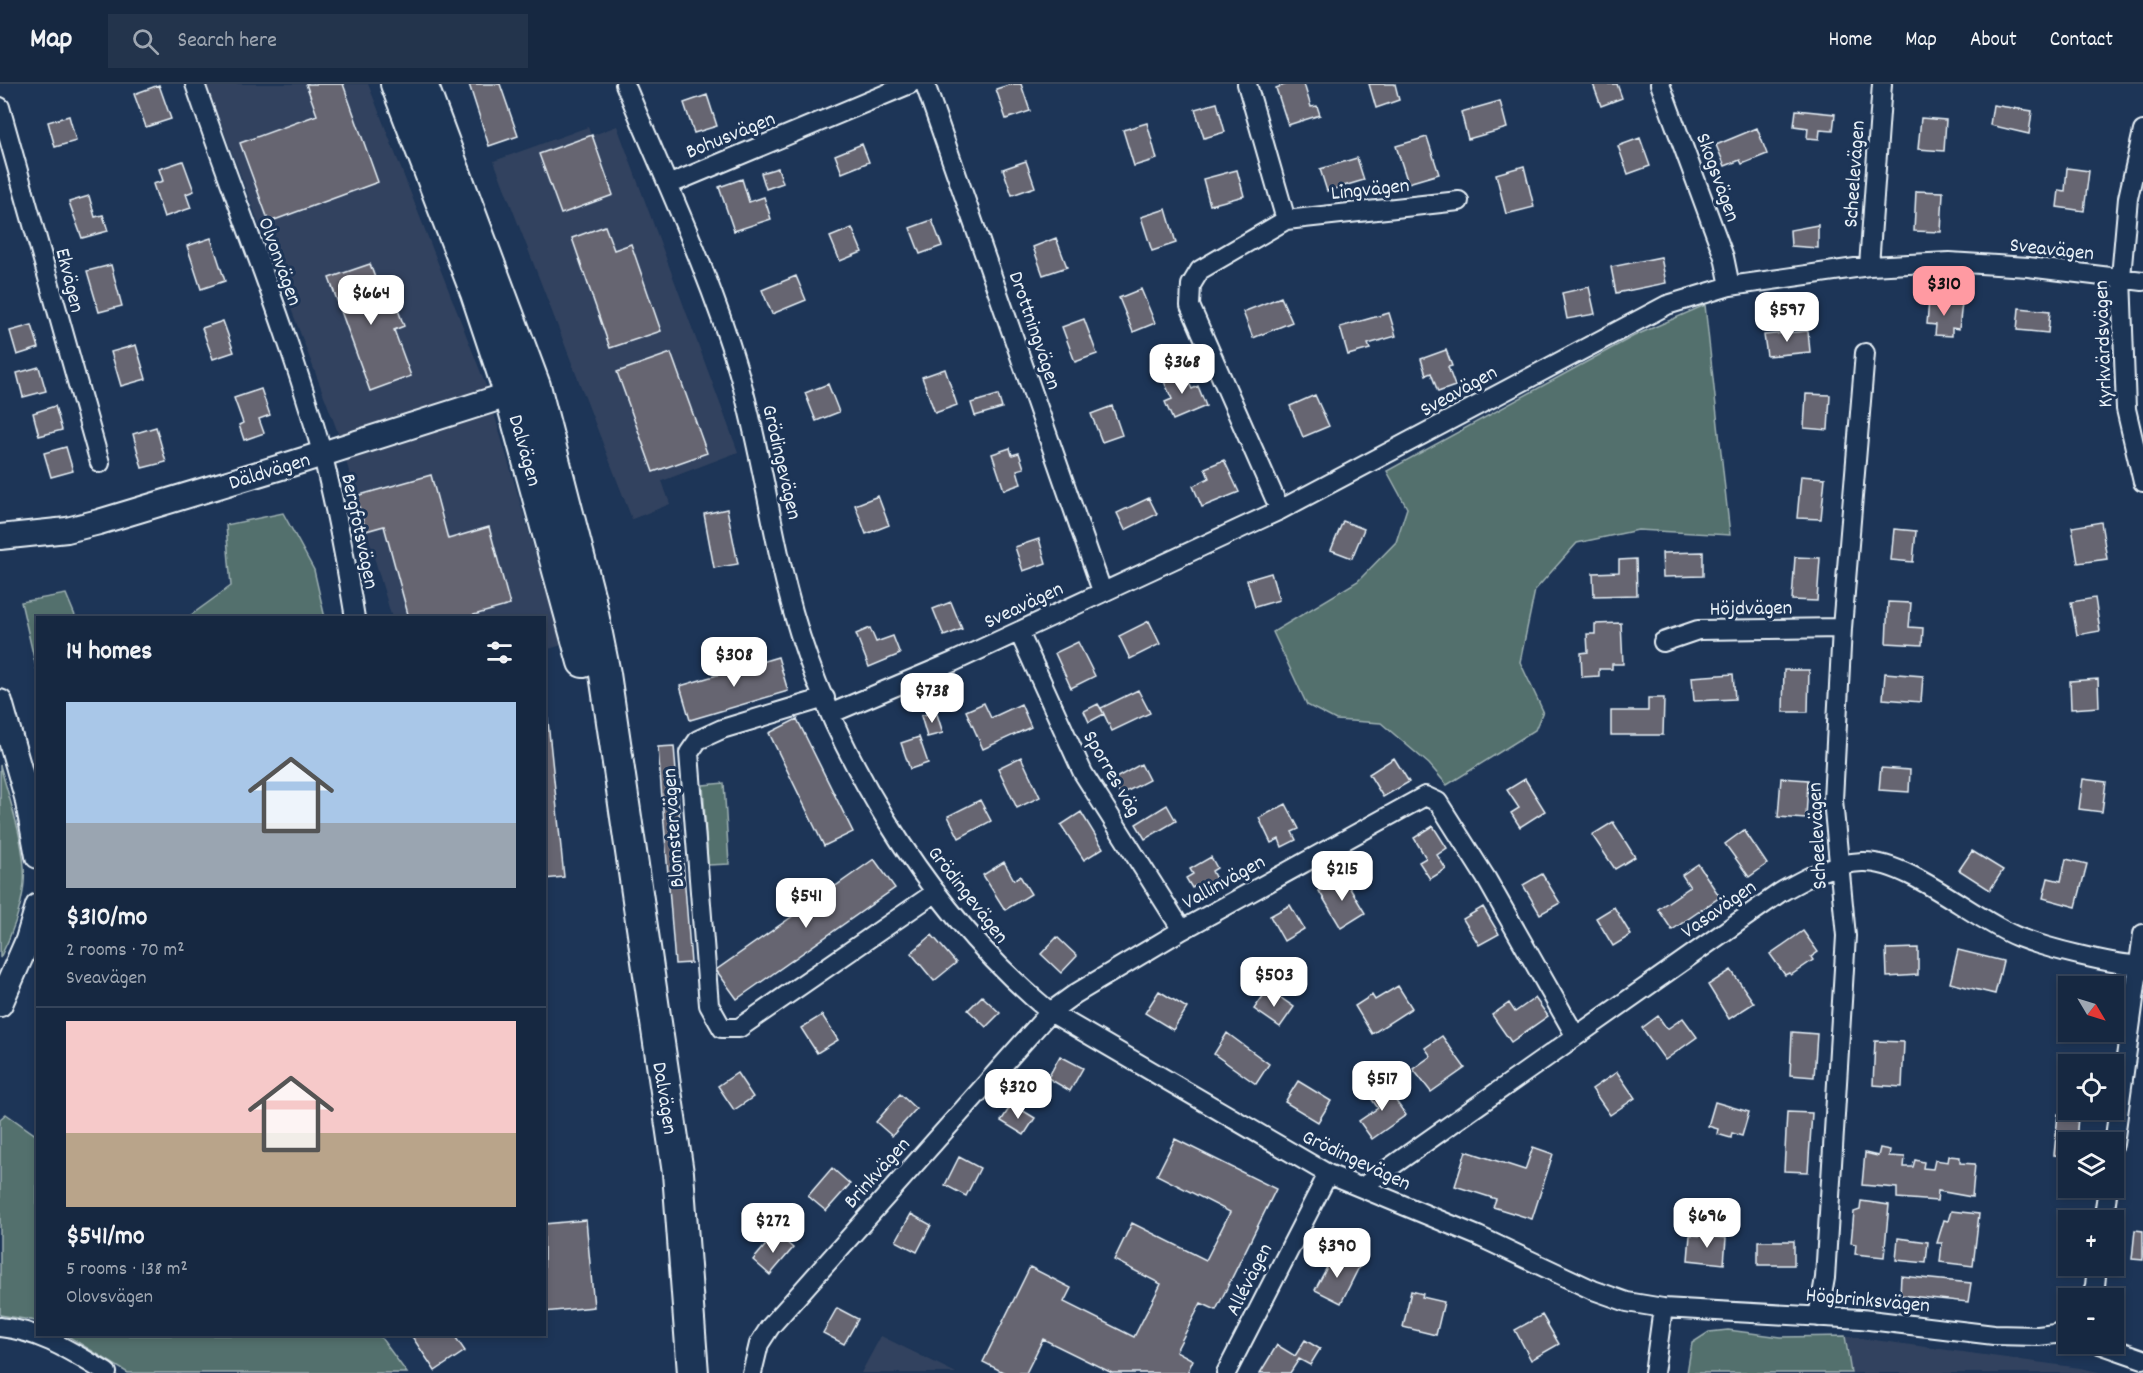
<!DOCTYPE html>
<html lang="en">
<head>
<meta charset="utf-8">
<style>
	body { margin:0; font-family:Dekko,sans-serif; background:#23344c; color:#f1f3f6; height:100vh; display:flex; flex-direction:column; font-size:22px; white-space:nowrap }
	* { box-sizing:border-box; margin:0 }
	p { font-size:20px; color:#9ea6b1 }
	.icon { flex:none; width:33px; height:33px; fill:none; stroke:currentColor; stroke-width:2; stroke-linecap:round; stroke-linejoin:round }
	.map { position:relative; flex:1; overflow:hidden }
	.side { position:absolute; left:36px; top:532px; width:510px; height:720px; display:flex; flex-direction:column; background:#162841; border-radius:0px; box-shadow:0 3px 9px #0003,0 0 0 2px #35445a }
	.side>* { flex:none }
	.needle { width:39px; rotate:128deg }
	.buttons { position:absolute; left:2058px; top:892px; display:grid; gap:12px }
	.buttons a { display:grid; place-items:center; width:66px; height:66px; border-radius:0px; background:#162841; box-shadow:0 3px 9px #0003,0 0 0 2px #35445a; font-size:30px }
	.price { position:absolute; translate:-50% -51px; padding:0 14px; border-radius:12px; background:#fff; color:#222; font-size:20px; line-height:39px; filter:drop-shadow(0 2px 3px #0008) }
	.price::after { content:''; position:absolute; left:50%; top:36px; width:18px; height:14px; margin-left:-9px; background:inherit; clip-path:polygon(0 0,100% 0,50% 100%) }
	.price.active { background:#ff9aa2; color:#111 }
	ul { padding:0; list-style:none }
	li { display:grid; align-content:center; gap:12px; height:318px; padding:0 30px }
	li+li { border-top:2px solid #35445a }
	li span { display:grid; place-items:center; height:186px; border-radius:0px; color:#555 }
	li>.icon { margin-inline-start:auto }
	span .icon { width:108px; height:108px; fill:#fffc; stroke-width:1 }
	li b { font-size:26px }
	h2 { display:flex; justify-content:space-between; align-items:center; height:72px; padding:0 30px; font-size:26px }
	header { display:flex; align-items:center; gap:36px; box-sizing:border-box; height:84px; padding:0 30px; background:#162841; border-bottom:2px solid #35445a }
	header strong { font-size:28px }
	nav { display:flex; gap:33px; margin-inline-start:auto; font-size:21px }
	.search { width:420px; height:54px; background:#23344c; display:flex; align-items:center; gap:15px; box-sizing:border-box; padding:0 21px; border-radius:0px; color:#9ea6b1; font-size:22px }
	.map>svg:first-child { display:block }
	.built { fill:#33435f }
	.green { fill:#526f6d; stroke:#9db0b2; stroke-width:1.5 }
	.building { fill:#666571; stroke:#e8f1f8; stroke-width:1.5 }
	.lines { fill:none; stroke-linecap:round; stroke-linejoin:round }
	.minor-casing { stroke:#e8f1f8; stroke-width:22 }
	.tertiary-casing { stroke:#e8f1f8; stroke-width:28 }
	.primary-casing { stroke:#e8f1f8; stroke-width:34 }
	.minor { stroke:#1d3557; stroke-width:18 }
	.tertiary { stroke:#1d3557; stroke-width:24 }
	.primary { stroke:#1d3557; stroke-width:30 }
	.labels { text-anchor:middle; stroke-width:6; stroke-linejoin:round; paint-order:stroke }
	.street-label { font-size:21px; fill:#e8f1f8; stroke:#1d3557 }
</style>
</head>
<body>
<header>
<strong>Map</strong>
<div class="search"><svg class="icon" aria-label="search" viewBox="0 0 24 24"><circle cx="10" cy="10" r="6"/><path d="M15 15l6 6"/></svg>Search here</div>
<nav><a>Home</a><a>Map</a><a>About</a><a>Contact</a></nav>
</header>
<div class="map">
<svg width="2143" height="1289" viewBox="0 0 2143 1289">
	<rect width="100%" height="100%" fill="#1d3557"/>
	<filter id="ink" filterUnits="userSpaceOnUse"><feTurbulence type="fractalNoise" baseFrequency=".0167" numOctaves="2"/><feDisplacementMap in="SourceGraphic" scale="12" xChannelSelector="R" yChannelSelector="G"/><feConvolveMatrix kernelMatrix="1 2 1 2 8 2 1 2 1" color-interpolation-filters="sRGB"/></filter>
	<g filter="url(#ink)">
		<path class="built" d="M206 0H368L486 302 562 561 545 566 544 534H392L337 346Z
			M617 42 738 368 662 397 670 420 632 435 494 77 588 43 591 52Z
			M881 1252 956 1289H861Z
			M1845 1252 2080 1284 2103 1289H1851Z"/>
		<path class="green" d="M1705 221 1730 451 1638 446 1577 459 1535 506 1520 578 1543 627 1535 646 1447 701 1429 680 1381 639 1336 636 1307 621 1273 548 1358 497 1396 458 1407 424 1387 387 1634 252Z
			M283 429 314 486 325 534H187L231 502 226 441Z
			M66 510 76 534H38L37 587 21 518Z
			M0 681C9 714 27 765 24 799 22 823 11 853 0 874Z
			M724 699 729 780 708 781 703 701Z
			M6 1030 37 1052V1237L0 1231V1035Z
			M1728 1246 1781 1253 1845 1252 1851 1289H1687L1692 1259 1709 1248Z
			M66 1251H379L407 1289H128Z"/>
		<path class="building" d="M306 0H343L378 98 269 138 240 59 317 31Z
			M469 0H500L518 52 489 62Z
			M1012 0H1021L1030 27 1006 35 996 5Z
			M1287 0H1304L1311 23 1317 22 1320 31 1288 41 1276 4Z
			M1369 0H1395L1399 16 1376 24Z
			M1593 0H1617L1622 14 1601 22Z
			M159 1 171 35 146 43 134 10Z
			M707 11 717 42 694 49 684 19Z
			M1500 17 1507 44 1468 55 1461 28Z
			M1217 19 1225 48 1204 54 1195 25Z
			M1993 21 2032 27 2029 50 1990 41Z
			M1796 26 1835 30 1833 47 1820 46 1819 55 1807 54 1808 44 1794 42Z
			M69 32 76 57 55 63 48 38Z
			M1921 34 1946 36 1944 67 1918 65Z
			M1147 39 1157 75 1134 82 1123 46Z
			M1757 44 1767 70 1742 80 1740 76 1725 82 1716 61Z
			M592 51 613 111 561 130 539 70Z
			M1427 53 1439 90 1408 99 1396 62Z
			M1640 54 1650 82 1628 90 1618 62Z
			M862 60 869 78 842 89 835 71Z
			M1357 74 1364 96 1327 107 1320 85Z
			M183 77 194 107 186 110 191 124 164 133 153 100 163 97 159 85Z
			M1026 77 1035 103 1012 111 1003 85Z
			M1524 82 1534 123 1506 130 1496 90Z
			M778 84 783 99 766 105 761 89Z
			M2067 84 2089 87 2084 127 2057 123 2059 106 2065 107Z
			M1237 86 1244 112 1210 121 1203 95Z
			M742 95 749 118 764 113 771 135 734 147 719 103Z
			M1916 107 1943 108 1941 148 1914 147Z
			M89 112 95 133 103 131 108 147 82 154 69 118Z
			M1166 125 1176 159 1152 167 1141 133Z
			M932 136 942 162 920 170 910 144Z
			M1818 141V164L1791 162 1790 146Z
			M605 142 614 166 631 160 661 247 610 264 572 154Z
			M852 144 862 168 840 177 830 153Z
			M211 154 225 197 201 205 187 162Z
			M1056 154 1067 183 1043 191 1033 163Z
			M1661 173 1666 199 1616 209 1611 183Z
			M370 180 382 213 392 210 404 242 394 246 411 292 370 307 329 194Z
			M111 181 122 222 99 228 87 187Z
			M796 192 806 216 772 230 762 206Z
			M1589 203 1595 230 1567 235 1562 209Z
			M1141 205 1155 239 1133 248 1119 214Z
			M1281 213 1292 238 1253 254 1243 228Z
			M1929 216 1962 219 1959 245 1952 244V252L1935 251 1936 241 1927 240Z
			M2019 224 2050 227 2048 249 2017 246Z
			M1389 229 1396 252 1368 260 1370 265 1348 271 1340 243Z
			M1084 235 1097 270 1075 278 1062 243Z
			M223 237 234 268 213 275 202 244Z
			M32 241 39 264 17 271 10 247Z
			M1808 247 1810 268 1767 272 1764 251Z
			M136 261 146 295 121 302 111 268Z
			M1446 266 1452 282 1448 283 1455 302 1438 308 1431 289 1426 291 1421 275Z
			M671 269 707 369 653 388 617 288Z
			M39 283 46 307 23 313 17 289Z
			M1182 284 1192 305 1198 302 1206 322 1173 336 1165 318 1172 315 1162 293Z
			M945 285 957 321 935 329 922 293Z
			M828 300 839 328 816 337 805 309Z
			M261 305 270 331 259 335 264 349 244 356 239 341 243 339 234 314Z
			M1806 310 1830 311 1828 346 1804 344Z
			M998 311 1002 324 975 332 971 319Z
			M1315 311 1329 342 1303 353 1290 322Z
			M55 322 62 346 39 352 33 329Z
			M1112 322 1122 351 1102 358 1091 330Z
			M156 343 166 378 142 384 133 350Z
			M66 363 73 387 51 393 44 369Z
			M1010 364 1012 371 1019 369 1024 384 1017 386 1021 400 1004 406 992 370Z
			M1224 376 1239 408 1202 423 1193 402 1209 394 1205 384Z
			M431 391 448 455 489 443 510 521 463 534H409L384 442 366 447 356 412Z
			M1801 392 1825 394 1821 435 1797 434Z
			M878 412 889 441 866 450 855 421Z
			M1149 414 1157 430 1125 446 1117 429Z
			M727 425 738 480 714 484 704 430Z
			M1343 437 1364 445 1352 474 1331 466Z
			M2101 438 2107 475 2078 479 2072 443Z
			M1894 445 1916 447 1913 478 1891 476Z
			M1039 455 1046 479 1023 487 1015 463Z
			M1703 468V492L1663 493 1662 469Z
			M1795 473 1820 474 1817 517 1792 516Z
			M1636 475 1637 511 1594 512 1593 489 1619 488V476Z
			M1271 489 1279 516 1255 523 1247 496Z
			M2095 514 2100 547 2077 551 2071 518Z
			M951 518 962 545 944 552 933 525Z
			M1888 518 1911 519 1909 543 1923 544 1922 561 1886 559Z
			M1149 537 1160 560 1130 575 1119 552Z
			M1621 539 1623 580H1612V585H1599V592L1582 593 1581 569 1588 568 1587 550H1595V540Z
			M870 544 876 558 893 552 900 570 869 583 856 550Z
			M1078 558 1095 592 1071 604 1055 569Z
			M778 573 788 607 690 636 680 602Z
			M1784 586H1809L1808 628H1783Z
			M1885 589 1923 592 1921 618 1883 615Z
			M1733 590 1735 615 1694 617 1692 593Z
			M2098 595 2099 623 2071 625 2070 597Z
			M1138 606 1150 629 1112 647 1101 624Z
			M1648 614H1664L1663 651H1611V627H1648Z
			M984 619 991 634 1021 620 1031 643 983 665 966 627Z
			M1098 620 1104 630 1089 638 1084 627Z
			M936 627 943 649 927 653 921 632Z
			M544 628H547L564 793 544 795Z
			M797 635 853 748 824 762 769 649Z
			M919 653 928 679 910 685 901 659Z
			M674 662 691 879 675 880 658 663Z
			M1021 673 1040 713 1017 724 998 684Z
			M1394 674 1409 698 1383 713 1369 690Z
			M1141 680 1149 696 1120 711 1112 696Z
			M1881 684 1910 686 1909 708 1879 706Z
			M1781 694 1808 696 1806 735 1778 733Z
			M1525 695 1545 727 1520 743 1511 729 1519 724 1507 706Z
			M2083 695 2106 698 2102 728 2079 725Z
			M980 716 991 737 959 754 948 732Z
			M1286 720 1299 745 1292 748 1296 756 1282 763 1279 755 1271 759 1259 734Z
			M1167 721 1176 737 1145 755 1136 740Z
			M1081 728 1103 764 1084 776 1061 741Z
			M1613 738 1635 773 1615 785 1592 751Z
			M1433 742 1447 764 1437 771 1446 785 1430 795 1419 778 1426 774 1414 754Z
			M1744 746 1767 780 1749 793 1725 760Z
			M1972 767 2003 786 1990 806 1959 786Z
			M1211 773 1217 784 1212 787 1217 797 1200 806 1197 801 1192 804 1186 794 1193 790 1190 785Z
			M874 775 895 804 737 915 716 886Z
			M2066 775 2087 780 2076 823 2043 814 2048 794 2061 797Z
			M1004 778 1014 796 1020 792 1031 810 1005 826 983 791Z
			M1698 780 1720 813 1672 846 1658 825 1690 803 1682 791Z
			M1542 790 1560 819 1540 830 1523 801Z
			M1343 793 1365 829 1341 844 1319 807Z
			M1290 821 1304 845 1284 857 1270 832Z
			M1483 823 1499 850 1479 861 1463 835Z
			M1614 823 1631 851 1613 862 1596 834Z
			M1803 847 1818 868 1811 873 1813 876 1791 891 1789 889 1785 891 1770 870Z
			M932 851 956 879 934 897 911 869Z
			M1057 853 1077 872 1061 889 1041 870Z
			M1918 864V891L1887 893 1886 865Z
			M1958 866 2003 877 1995 910 1950 899Z
			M1731 886 1754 919 1729 935 1708 901Z
			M2069 897 2097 903H2068V920L2064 919Z
			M1398 902 1412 924 1372 950 1355 922 1372 911 1375 916Z
			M1268 905 1294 923 1280 943 1254 925Z
			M1159 907 1187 924 1173 946 1145 929Z
			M982 912 1000 929 986 943 968 926Z
			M1535 914 1548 932 1511 958 1492 931 1509 919 1515 928Z
			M822 931 838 956 817 969 801 944Z
			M1658 932 1667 945 1683 934 1697 953 1665 976 1642 944Z
			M1792 948 1817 950 1814 993 1790 991Z
			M1227 949 1269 980 1256 1000 1214 970Z
			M1442 952 1465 984 1431 1008 1413 985 1431 972 1425 964Z
			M1875 957 1904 958 1902 1003 1873 1001Z
			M1060 972 1083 984 1070 1007 1048 994Z
			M1617 988 1635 1014 1610 1031 1592 1005Z
			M737 989 753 1013 734 1026 718 1002Z
			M1298 997 1331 1017 1318 1038 1285 1018Z
			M1383 999 1406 1031 1372 1055 1359 1037 1378 1024 1368 1010Z
			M900 1010 916 1025 892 1052 876 1038Z
			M1715 1018 1749 1028 1742 1052 1732 1049 1731 1054 1717 1050 1718 1045 1708 1042Z
			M1012 1020 1035 1034 1024 1051 1001 1037Z
			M1787 1028 1812 1029 1808 1088 1784 1087Z
			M2058 1030 2078 1032 2076 1059H2068V1072L2054 1071Z
			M1175 1055 1276 1105 1216 1226 1201 1219 1176 1267 1193 1276 1187 1289H1112L1043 1255 1026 1289H1005L983 1278 1030 1183 1071 1204 1064 1218 1134 1253 1161 1200 1114 1176 1132 1139 1206 1176 1230 1128 1157 1091Z
			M1533 1063 1553 1070 1532 1135 1493 1123 1496 1115 1455 1102 1466 1067 1525 1086Z
			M1880 1064 1890 1066 1889 1072 1905 1073 1904 1083H1913L1915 1076 1924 1078 1923 1084 1933 1085 1935 1076 1948 1078 1949 1072 1960 1073V1079L1975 1080 1972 1113 1938 1107 1937 1117 1897 1114V1104L1862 1101 1865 1069 1878 1072Z
			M959 1073 980 1084 966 1112 945 1101Z
			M832 1084 850 1100 826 1127 808 1112Z
			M1861 1117 1889 1121 1884 1173 1855 1170 1856 1160 1851 1159 1854 1128 1860 1126Z
			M1951 1127 1979 1130 1973 1182 1940 1178 1942 1159H1937L1944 1136 1948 1137Z
			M911 1130 931 1141 917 1168 896 1157Z
			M586 1136 594 1223 544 1228V1140Z
			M2135 1146 2143 1147V1176L2132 1175Z
			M776 1149 793 1164 770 1191 753 1176Z
			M1690 1151 1726 1154 1724 1180 1688 1176Z
			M1898 1154 1928 1158 1926 1179 1896 1176Z
			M1758 1157H1794V1181H1758Z
			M1334 1170 1359 1183 1341 1219 1315 1206Z
			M1901 1192 1971 1199 1968 1218 1900 1211Z
			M1411 1207 1423 1210 1422 1213 1444 1218 1436 1251 1403 1243Z
			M837 1224 858 1235 844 1260 823 1249Z
			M1542 1231 1559 1260 1531 1276 1515 1246Z
			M411 1251H454L465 1267 435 1287Z
			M1305 1256 1320 1265 1310 1281 1299 1275 1290 1289H1260L1277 1261 1295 1272Z"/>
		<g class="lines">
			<defs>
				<path id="minor" d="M195 0C237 123 288 244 322 369 336 423 346 479 355 534
					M625 0C664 94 709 188 738 286 759 358 769 432 787 505 825 659 927 827 1050 928L1328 1090 1478 1152 1593 1206 1627 1218 1663 1224 1861 1235 1994 1251 2038 1252 2055 1250 2068 1244
					M925 0 1102 507
					M1247 0 1286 136 1200 186 1191 201 1190 222 1280 426
					M1660 0 1724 173 1730 202
					M0 23 100 379
					M2143 47 2128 114 2121 193 2126 325 2143 398
					M668 101 910 0
					M1286 136 1459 117
					M1869 182 1882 0
					M1019 548 1083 689 1182 846
					M1663 558 1698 546 1842 544
					M825 614 722 645 698 656 689 669 709 921 722 944H739L936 808
					M832 629 953 578 1280 426 1667 221 1730 202 1869 182 1949 178 2028 183 2143 197
					M2114 1060 2143 850
					M1362 1103 1781 808C1806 794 1832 779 1862 778 1909 776 1973 835 2018 853 2049 865 2110 880 2143 882
					M2103 1137 2108 1104
					M2090 1215 2095 1202 2097 1182
					M1818 1233 1825 1194 1846 852 1833 716 1842 544 1865 269
					M0 1243C41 1247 72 1268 107 1289
					M2100 1260 2143 1275
					M752 1289 759 1260 770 1243 1050 928 1075 910 1182 846 1425 712 1438 718 1486 794 1575 951
					M1226 1289 1328 1090
					M1654 1289 1663 1224"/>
				<path id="tertiary" d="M0 453 67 446 99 438 291 380 527 305
					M0 618 27 713 38 772
					M0 920 28 856 38 822"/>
				<path id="primary" d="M396 0 476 209 510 311 583 578
					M422 0 535 302 590 515 605 590 678 1089 693 1289"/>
			</defs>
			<use href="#minor" class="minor-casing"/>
			<use href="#tertiary" class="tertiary-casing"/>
			<use href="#primary" class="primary-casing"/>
			<use href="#minor" class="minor"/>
			<use href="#tertiary" class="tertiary"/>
			<use href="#primary" class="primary"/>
		</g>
	</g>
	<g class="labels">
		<g class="street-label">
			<text transform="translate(730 50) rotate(-22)" y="7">Bohusvägen</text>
			<text transform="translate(1853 90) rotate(-86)" y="7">Scheelevägen</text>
			<text transform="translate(1719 93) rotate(70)" y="7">Skogsvägen</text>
			<text transform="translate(1370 104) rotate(-6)" y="7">Lingvägen</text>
			<text transform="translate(2052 164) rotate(6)" y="7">Sveavägen</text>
			<text transform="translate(281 177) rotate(70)" y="7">Olvonvägen</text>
			<text transform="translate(71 196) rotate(76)" y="7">Ekvägen</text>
			<text transform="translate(1036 246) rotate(71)" y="7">Drottningvägen</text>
			<text transform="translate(2102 260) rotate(-92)" y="7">Kyrkvärdsvägen</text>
			<text transform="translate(1458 306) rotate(-29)" y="7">Sveavägen</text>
			<text transform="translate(526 366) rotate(74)" y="7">Dalvägen</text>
			<text transform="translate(783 378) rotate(77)" y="7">Grödingevägen</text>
			<text transform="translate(269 386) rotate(-17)" y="7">Däldvägen</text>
			<text transform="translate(361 447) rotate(78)" y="7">Bergfotsvägen</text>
			<text transform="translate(1023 520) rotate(-25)" y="7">Sveavägen</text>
			<text transform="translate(1751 523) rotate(-1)" y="7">Höjdvägen</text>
			<text transform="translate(1113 689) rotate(60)" y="7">Sporres väg</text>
			<text transform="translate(672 744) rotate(-94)" y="7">Blomstervägen</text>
			<text transform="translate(1816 752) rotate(-93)" y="7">Scheelevägen</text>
			<text transform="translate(1223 797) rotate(-29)" y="7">Vallinvägen</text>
			<text transform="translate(969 810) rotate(52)" y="7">Grödingevägen</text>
			<text transform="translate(1718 824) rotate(-35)" y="7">Vasavägen</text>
			<text transform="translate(666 1014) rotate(81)" y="7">Dalvägen</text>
			<text transform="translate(1357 1075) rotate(25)" y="7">Grödingevägen</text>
			<text transform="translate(876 1088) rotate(-48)" y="7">Brinkvägen</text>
			<text transform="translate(1248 1195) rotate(-63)" y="7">Allévägen</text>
			<text transform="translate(1868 1215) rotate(5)" y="7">Högbrinksvägen</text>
		</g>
	</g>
</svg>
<div class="buttons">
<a><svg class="needle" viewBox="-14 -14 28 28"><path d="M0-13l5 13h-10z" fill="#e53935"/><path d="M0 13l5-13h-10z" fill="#9ea6b1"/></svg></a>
<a><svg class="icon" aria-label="locate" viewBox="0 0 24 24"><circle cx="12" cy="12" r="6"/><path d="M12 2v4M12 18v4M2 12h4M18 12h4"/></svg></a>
<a><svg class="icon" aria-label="layers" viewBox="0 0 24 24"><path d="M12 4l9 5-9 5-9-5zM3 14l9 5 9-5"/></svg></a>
<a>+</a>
<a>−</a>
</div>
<b class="price active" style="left:1944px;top:233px">$310</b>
<b class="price" style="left:371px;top:242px">$664</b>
<b class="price" style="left:1787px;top:259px">$597</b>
<b class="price" style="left:1182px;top:311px">$368</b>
<b class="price" style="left:734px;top:604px">$308</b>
<b class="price" style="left:932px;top:640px">$738</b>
<b class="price" style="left:1342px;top:818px">$215</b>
<b class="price" style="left:806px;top:845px">$541</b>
<b class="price" style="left:1274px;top:924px">$503</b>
<b class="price" style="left:1382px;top:1028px">$517</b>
<b class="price" style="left:1018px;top:1036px">$320</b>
<b class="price" style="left:1707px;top:1165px">$696</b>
<b class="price" style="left:773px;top:1170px">$272</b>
<b class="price" style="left:1337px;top:1195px">$390</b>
<section class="side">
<h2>14 homes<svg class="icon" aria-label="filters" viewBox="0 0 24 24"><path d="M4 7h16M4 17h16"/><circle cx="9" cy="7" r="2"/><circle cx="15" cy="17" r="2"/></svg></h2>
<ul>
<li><span style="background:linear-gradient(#a9c7e8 65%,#9aa5b1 0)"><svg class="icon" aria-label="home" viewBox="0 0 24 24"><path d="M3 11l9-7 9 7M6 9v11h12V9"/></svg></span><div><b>$310/mo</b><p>2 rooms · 70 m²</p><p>Sveavägen</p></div></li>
<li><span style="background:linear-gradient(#f6c9c9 60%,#b9a48a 0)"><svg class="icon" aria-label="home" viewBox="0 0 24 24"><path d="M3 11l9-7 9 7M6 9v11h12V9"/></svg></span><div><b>$541/mo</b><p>5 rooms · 138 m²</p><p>Olovsvägen</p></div></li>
</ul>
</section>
</div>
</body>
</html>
